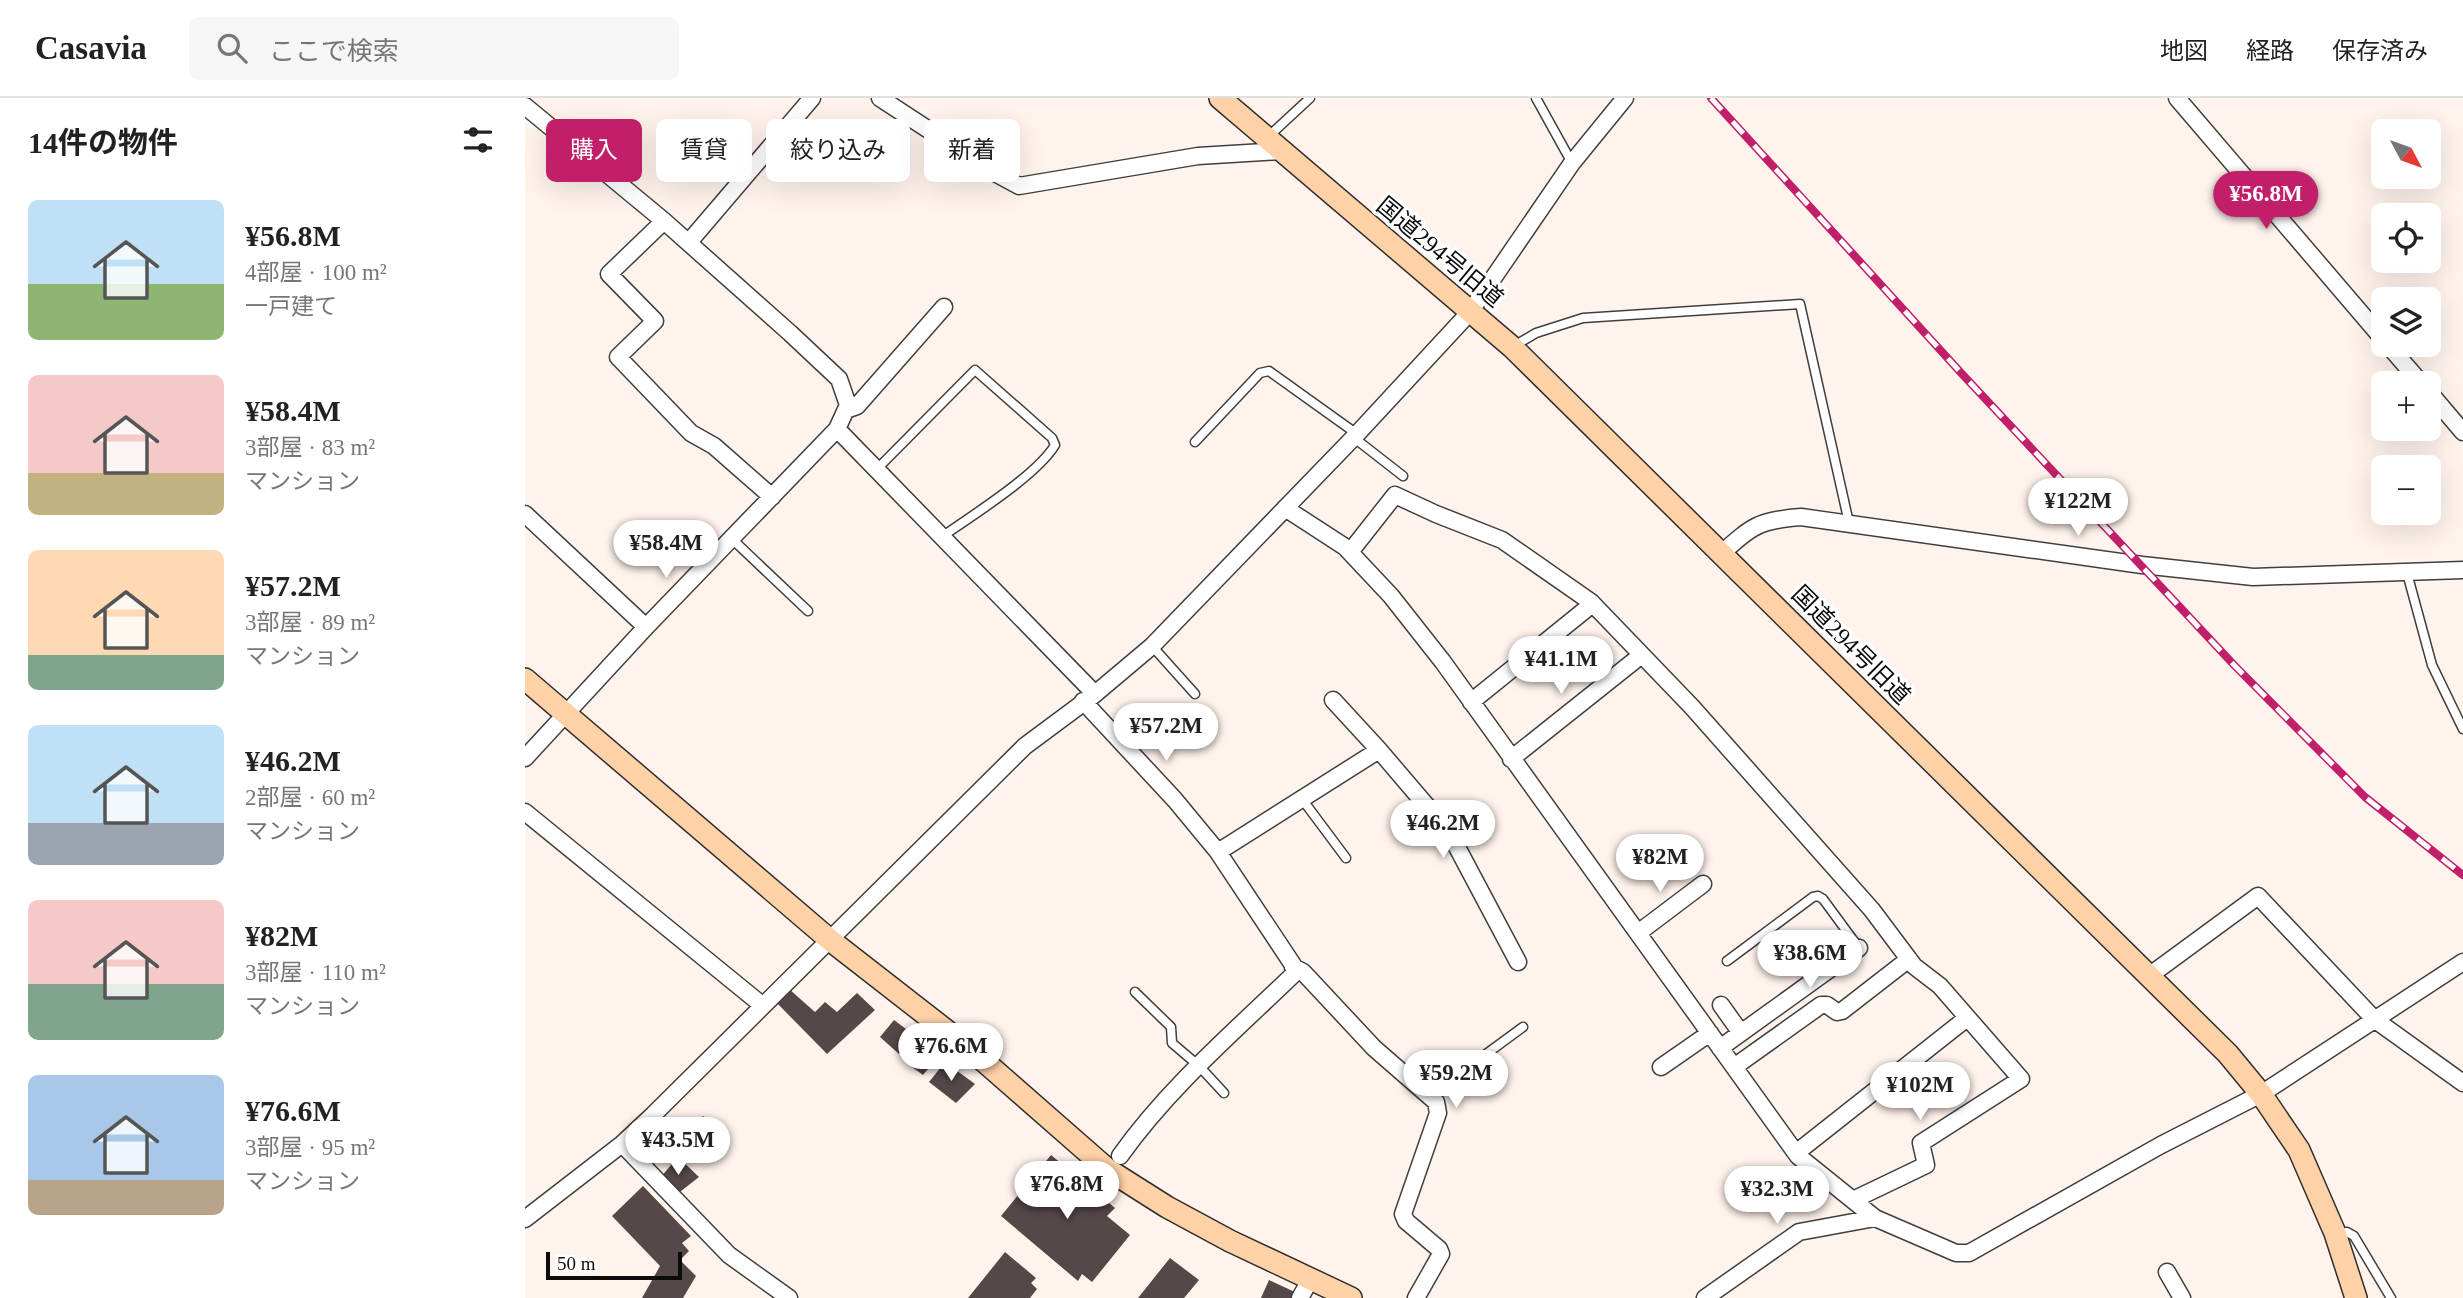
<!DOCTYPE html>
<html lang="ja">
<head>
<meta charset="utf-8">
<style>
	body { margin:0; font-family:"Times New Roman","Noto Sans JP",serif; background:#f6f6f6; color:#222; height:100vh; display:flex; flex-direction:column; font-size:26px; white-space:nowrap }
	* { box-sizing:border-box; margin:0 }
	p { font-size:23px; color:#767676 }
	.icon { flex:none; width:38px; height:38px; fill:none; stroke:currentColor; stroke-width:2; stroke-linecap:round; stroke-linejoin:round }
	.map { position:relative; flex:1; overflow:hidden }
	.drawer { display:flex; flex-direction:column; background:#fff; width:525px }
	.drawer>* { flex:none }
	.banner { position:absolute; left:21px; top:21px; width:665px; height:63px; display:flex; gap:14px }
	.needle { width:46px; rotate:131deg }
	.buttons { position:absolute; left:1846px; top:21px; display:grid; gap:14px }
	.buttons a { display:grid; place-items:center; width:70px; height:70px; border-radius:10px; background:#fff; box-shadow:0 7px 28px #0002; font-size:35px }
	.scale { position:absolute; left:21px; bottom:18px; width:136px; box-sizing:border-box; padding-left:7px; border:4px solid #0c0c0c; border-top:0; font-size:19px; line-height:24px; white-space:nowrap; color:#0c0c0c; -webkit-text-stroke:5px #fff; paint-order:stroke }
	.price { position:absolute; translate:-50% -60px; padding:0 16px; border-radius:24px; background:#fff; color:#222; font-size:23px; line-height:46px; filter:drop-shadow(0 2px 4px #0008) }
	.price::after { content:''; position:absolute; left:50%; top:42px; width:21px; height:16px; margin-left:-10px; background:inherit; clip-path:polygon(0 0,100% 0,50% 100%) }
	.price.current { background:#c11f6a; color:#fff }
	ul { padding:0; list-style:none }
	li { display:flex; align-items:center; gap:21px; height:175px; padding:0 28px }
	li span { display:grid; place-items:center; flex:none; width:196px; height:140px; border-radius:10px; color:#555 }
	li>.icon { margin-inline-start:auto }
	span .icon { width:84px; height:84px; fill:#fffc; stroke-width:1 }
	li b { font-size:30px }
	h2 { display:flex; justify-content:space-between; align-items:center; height:84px; padding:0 28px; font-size:30px }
	.pill { padding:0 24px; border-radius:10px; background:#fff; box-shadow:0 7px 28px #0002; font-size:24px; line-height:63px }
	.pill.current { background:#c11f6a; color:#fff }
	header { display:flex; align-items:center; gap:42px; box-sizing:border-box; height:98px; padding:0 35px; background:#fff; border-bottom:2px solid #e0e0e0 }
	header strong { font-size:33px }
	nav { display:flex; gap:38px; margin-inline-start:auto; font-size:24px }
	.search { width:490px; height:63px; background:#f6f6f6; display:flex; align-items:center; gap:18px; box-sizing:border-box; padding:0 24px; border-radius:10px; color:#767676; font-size:26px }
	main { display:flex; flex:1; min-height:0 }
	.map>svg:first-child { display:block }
	.building { fill:#554849 }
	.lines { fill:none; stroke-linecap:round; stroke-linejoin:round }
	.lane-casing { stroke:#3f3f3f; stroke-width:11 }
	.street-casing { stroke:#3f3f3f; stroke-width:19 }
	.secondary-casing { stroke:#2e2e2e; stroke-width:24 }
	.lane { stroke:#fff; stroke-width:8 }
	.street { stroke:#fff; stroke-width:16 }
	.secondary { stroke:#ffd1a7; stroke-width:21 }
	.rail-casing { stroke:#c11f6a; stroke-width:8 }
	.rail { stroke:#fff; stroke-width:5; stroke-dasharray:16; stroke-linecap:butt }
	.labels { text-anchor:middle; stroke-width:7; stroke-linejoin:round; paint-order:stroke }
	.street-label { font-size:24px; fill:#0c0c0c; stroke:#fff }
</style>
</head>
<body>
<header>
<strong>Casavia</strong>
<div class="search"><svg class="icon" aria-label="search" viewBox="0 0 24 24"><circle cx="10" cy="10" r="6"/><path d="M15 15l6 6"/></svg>ここで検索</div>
<nav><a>地図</a><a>経路</a><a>保存済み</a></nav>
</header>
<main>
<section class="drawer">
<h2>14件の物件<svg class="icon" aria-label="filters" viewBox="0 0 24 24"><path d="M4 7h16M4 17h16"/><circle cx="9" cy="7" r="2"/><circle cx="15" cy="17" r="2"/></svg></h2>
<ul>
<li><span style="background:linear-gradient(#bfe0f5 60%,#8fb573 0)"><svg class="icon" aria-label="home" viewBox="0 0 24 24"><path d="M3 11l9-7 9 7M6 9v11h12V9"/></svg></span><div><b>¥56.8M</b><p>4部屋 · 100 m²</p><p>一戸建て</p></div></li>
<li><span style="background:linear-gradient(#f6c9c9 70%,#c2b280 0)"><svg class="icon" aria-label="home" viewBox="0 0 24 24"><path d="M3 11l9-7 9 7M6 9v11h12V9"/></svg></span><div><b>¥58.4M</b><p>3部屋 · 83 m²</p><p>マンション</p></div></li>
<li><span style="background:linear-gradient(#ffd9b3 75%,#7fa58c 0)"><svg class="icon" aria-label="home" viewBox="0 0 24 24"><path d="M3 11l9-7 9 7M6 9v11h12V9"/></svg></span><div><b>¥57.2M</b><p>3部屋 · 89 m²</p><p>マンション</p></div></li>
<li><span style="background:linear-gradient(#bfe0f5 70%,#9aa5b1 0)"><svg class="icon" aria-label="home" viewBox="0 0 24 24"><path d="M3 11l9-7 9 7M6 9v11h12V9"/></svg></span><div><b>¥46.2M</b><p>2部屋 · 60 m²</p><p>マンション</p></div></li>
<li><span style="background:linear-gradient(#f6c9c9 60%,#7fa58c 0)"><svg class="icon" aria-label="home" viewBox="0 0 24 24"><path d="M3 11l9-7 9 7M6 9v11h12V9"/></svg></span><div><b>¥82M</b><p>3部屋 · 110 m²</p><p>マンション</p></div></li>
<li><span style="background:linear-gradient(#a9c7e8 75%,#b9a48a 0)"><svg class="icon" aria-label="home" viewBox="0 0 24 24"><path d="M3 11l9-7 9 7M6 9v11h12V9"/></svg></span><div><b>¥76.6M</b><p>3部屋 · 95 m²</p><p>マンション</p></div></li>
</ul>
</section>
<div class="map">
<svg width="1938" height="1200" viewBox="0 0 1938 1200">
	<rect width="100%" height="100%" fill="#fff3ec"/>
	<path class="building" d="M264 891 290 914 300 904 312 914 332 895 350 912 302 956 250 903Z
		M369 922 389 937 374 956 355 939Z
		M397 942 414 958 398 977 380 964Z
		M420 964 450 986 431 1005 404 984Z
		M178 1018 200 1039 174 1060 155 1039Z
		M526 1057 590 1110 582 1118 605 1137 567 1184 557 1176 553 1183 476 1118Z
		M153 1059 174 1079 151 1097 134 1081Z
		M118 1088 166 1138 157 1145 164 1153 155 1162 171 1178 158 1200H117L135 1168 87 1118Z
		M480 1154 511 1180 506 1185 512 1191 505 1200H443Z
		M645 1160 674 1182 659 1200H613Z
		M744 1182 772 1195 769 1200H736Z"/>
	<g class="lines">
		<defs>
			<path id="lane" d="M1011 0 1047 65
				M744 38 785 0
				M989 248 1011 235 1058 220 1275 206 1324 425
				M828 339 878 378
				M670 344 735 275 744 273 832 336
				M352 371 450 272 527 340 530 347C512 377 448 417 418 438
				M207 441 283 513
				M1882 475 1907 567 1938 631
				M627 548 670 596
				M777 701 821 760
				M1202 863 1288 799 1293 798 1298 801 1334 850
				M610 894 646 929 647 945 674 968 699 995
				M904 998 998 929
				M1811 1135 1822 1134 1829 1138 1866 1200"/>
			<path id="street" d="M355 0 468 74 494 88 673 58 756 53
				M1652 0 1858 241
				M0 8 139 123 265 235 314 281 323 307 312 331 121 529 0 660
				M139 123 84 176 130 223 93 259 166 335 189 348 247 399
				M164 144 287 0
				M1863 247 1896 285
				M1904 294 1938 334
				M321 312 332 308 419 209
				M312 331 570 596
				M760 410 820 449 866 498 918 564 1273 1058 1350 1120 1431 1155H1444L1636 1047 1736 996 1938 864
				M0 416 121 529
				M825 454 870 397 911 416 977 442 1066 504 1167 609 1347 812 1389 868 1415 888 1496 981 1396 1045 1401 1067 1328 1102
				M1196 456C1227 428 1234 422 1276 419L1617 467 1728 479 1938 472
				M558 603 650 702 693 754 772 873C711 932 644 989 595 1058
				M946 604 1060 512
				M854 652 924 734 993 864
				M986 661 1109 563
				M0 714 237 907
				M693 754 854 652 808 602
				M1113 835 1178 786
				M768 869 778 874 849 950 911 1004 913 1015 878 1116 881 1123 914 1151 916 1156 891 1200
				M1624 878 1733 798 1849 921 1938 985
				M1196 907 1216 935
				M1195 950 1334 850
				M1136 969 1185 935
				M1209 969 1296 907H1302L1312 914 1317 913 1384 861
				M97 1046 204 1157 264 1200
				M1271 1055 1442 920
				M0 1121 97 1046 128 1017 500 648 570 596 627 548 832 336 945 214 1047 65 1100 0
				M1642 1174 1657 1200
				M775 1200 785 1182
				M1180 1200 1274 1134 1350 1120"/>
			<path id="secondary" d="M695 0 987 249 1703 956 1736 996 1774 1052 1810 1135 1831 1200
				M0 581 305 842 445 951 582 1071 642 1109 705 1143 826 1200"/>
		</defs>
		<use href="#lane" class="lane-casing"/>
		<use href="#street" class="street-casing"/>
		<use href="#secondary" class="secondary-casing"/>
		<use href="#lane" class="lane"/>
		<use href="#street" class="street"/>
		<use href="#secondary" class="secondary"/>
		<defs>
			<path id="rail" d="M1186 0 1438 277 1710 568 1840 699 1938 777"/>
		</defs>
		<use href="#rail" class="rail-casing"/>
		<use href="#rail" class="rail"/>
	</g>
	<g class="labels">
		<g class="street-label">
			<text transform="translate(915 154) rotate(40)" y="8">国道294号旧道</text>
			<text transform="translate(1326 547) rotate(45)" y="8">国道294号旧道</text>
		</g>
	</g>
</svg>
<div class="buttons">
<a><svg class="needle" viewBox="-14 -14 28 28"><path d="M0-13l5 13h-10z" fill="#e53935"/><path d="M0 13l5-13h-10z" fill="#767676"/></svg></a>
<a><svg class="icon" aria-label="locate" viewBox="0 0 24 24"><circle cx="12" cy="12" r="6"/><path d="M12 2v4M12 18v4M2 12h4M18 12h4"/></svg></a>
<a><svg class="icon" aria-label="layers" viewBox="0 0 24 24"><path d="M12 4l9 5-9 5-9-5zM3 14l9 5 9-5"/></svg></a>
<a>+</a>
<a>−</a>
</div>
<div class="scale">50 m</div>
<b class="price current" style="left:1741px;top:133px">¥56.8M</b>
<b class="price" style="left:1553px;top:440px">¥122M</b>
<b class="price" style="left:141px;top:482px">¥58.4M</b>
<b class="price" style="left:1036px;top:598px">¥41.1M</b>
<b class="price" style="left:641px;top:665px">¥57.2M</b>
<b class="price" style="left:918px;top:762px">¥46.2M</b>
<b class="price" style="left:1135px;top:796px">¥82M</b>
<b class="price" style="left:1285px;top:892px">¥38.6M</b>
<b class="price" style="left:426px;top:985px">¥76.6M</b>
<b class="price" style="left:931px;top:1012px">¥59.2M</b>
<b class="price" style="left:1395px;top:1024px">¥102M</b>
<b class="price" style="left:153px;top:1079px">¥43.5M</b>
<b class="price" style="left:542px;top:1123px">¥76.8M</b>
<b class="price" style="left:1252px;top:1128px">¥32.3M</b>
<div class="banner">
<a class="pill current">購入</a>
<a class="pill">賃貸</a>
<a class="pill">絞り込み</a>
<a class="pill">新着</a>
</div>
</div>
</main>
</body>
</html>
